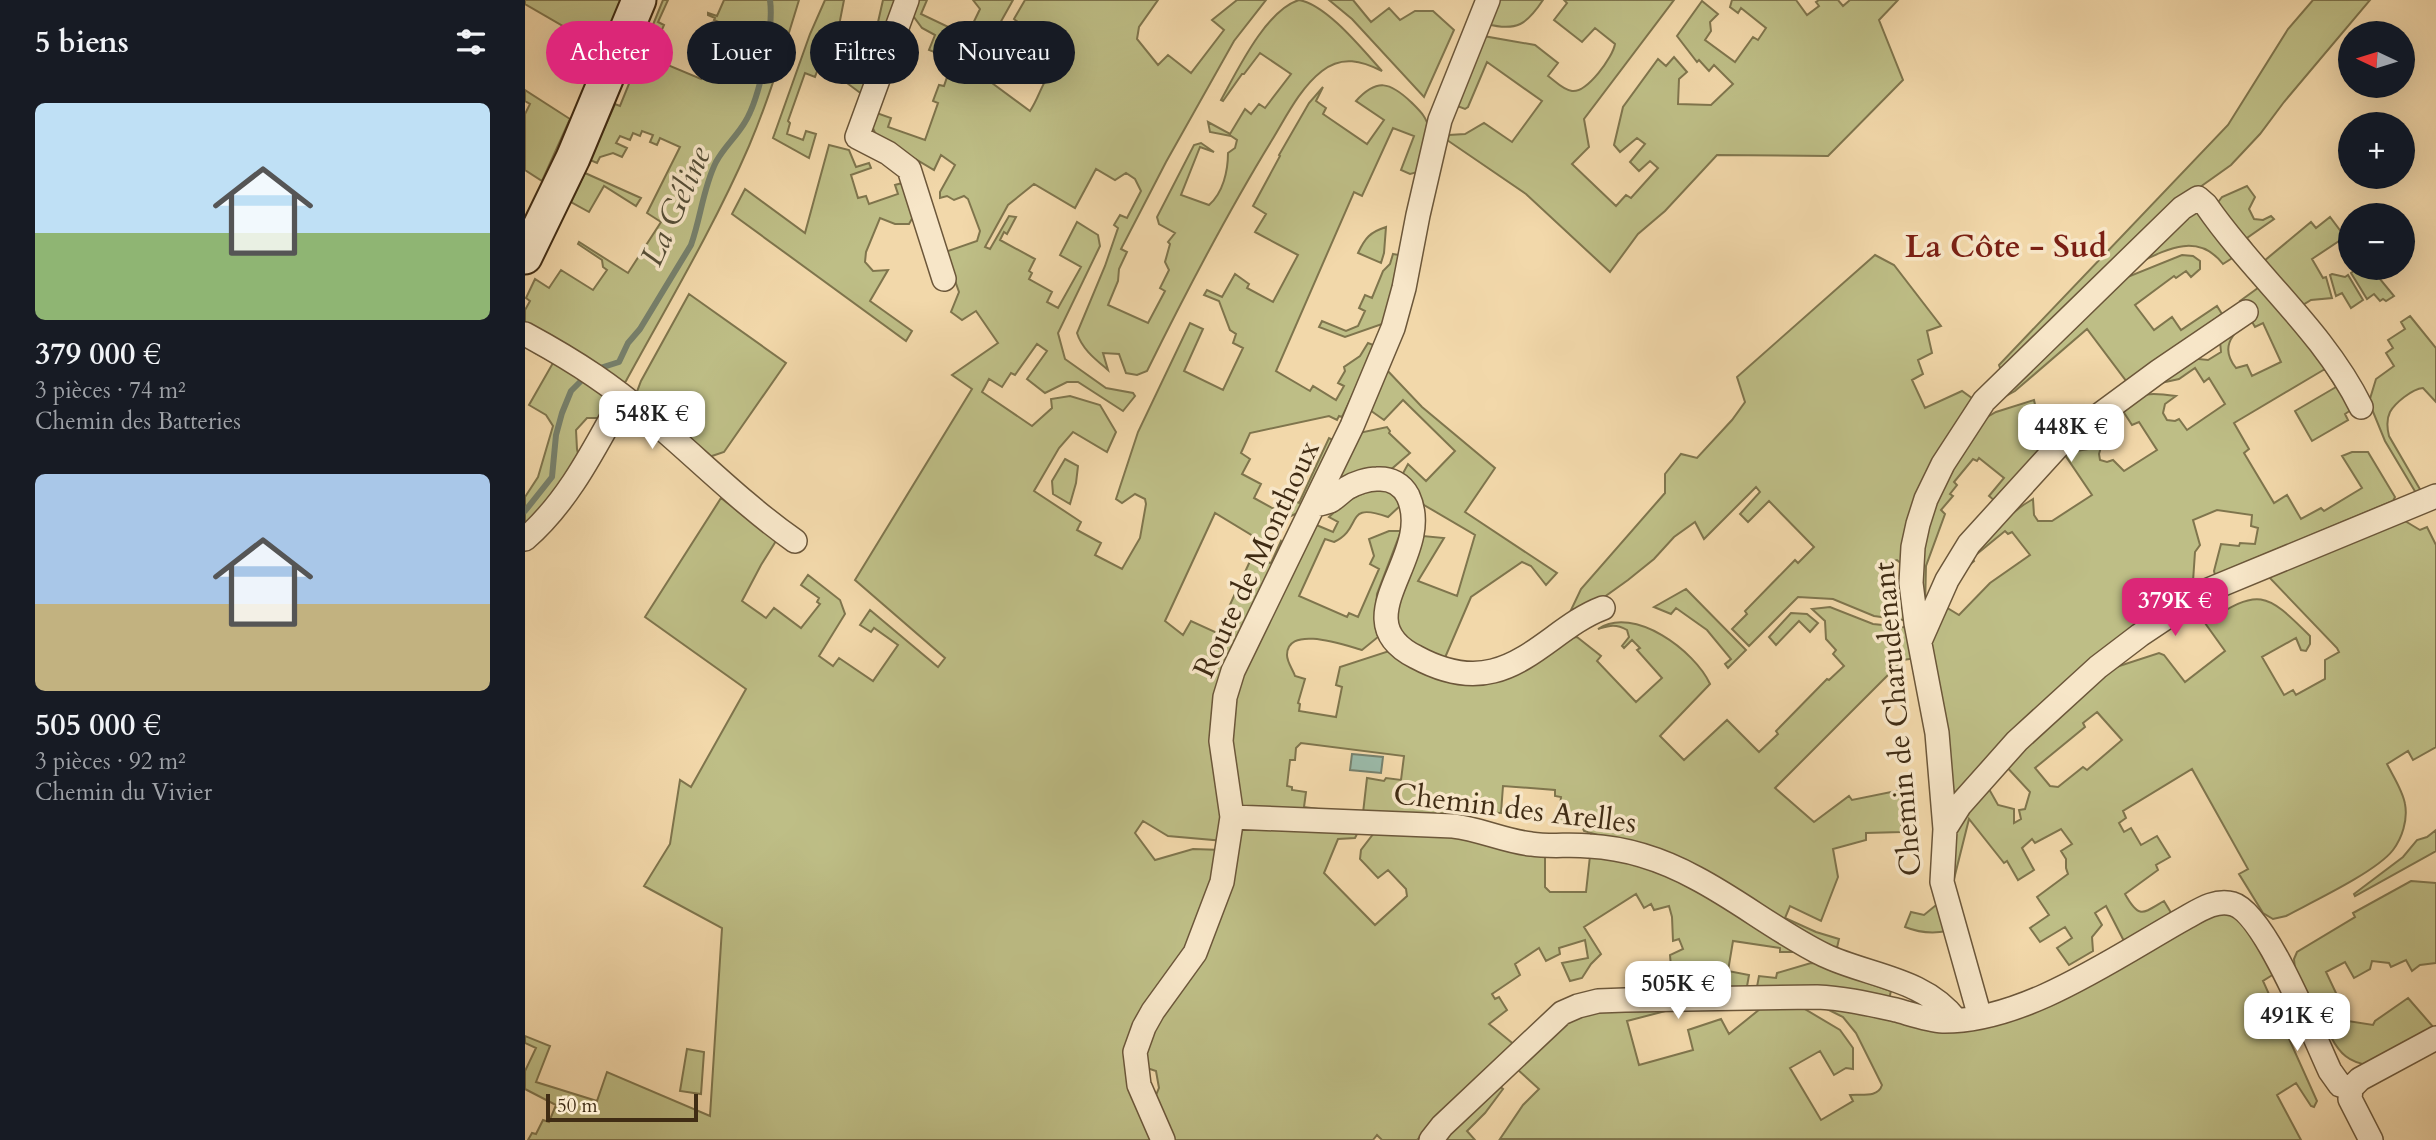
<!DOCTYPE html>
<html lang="fr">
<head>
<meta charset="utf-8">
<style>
	body { margin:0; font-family:Cardo,serif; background:#20242c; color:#f1f3f6; height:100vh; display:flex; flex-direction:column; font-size:26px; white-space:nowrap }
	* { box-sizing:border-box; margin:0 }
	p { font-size:23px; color:#9ea1a6 }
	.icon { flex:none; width:38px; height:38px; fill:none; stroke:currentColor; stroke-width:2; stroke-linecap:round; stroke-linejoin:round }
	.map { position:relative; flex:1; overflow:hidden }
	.details { display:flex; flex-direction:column; background:#171b24; width:525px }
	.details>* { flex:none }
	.banner { position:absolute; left:21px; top:21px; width:665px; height:63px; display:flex; gap:14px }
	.needle { width:46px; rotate:274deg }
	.buttons { position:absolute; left:1813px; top:21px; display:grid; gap:14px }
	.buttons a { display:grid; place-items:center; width:77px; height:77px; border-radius:50%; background:#171b24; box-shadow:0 7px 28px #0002; font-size:35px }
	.scale { position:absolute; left:21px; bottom:18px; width:152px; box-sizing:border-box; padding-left:7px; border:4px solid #402c14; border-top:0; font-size:19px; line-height:24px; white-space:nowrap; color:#402c14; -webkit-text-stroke:5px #f7e6c8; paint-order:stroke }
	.price { position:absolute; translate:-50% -60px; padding:0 16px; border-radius:14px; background:#fff; color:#222; font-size:23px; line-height:46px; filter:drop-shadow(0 2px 4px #0008) }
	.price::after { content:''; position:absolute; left:50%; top:42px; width:21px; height:16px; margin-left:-10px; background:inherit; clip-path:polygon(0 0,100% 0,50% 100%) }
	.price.current { background:#db2777; color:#fff }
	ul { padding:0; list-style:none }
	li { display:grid; align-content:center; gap:14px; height:371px; padding:0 35px }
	li span { display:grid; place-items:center; height:217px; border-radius:10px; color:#555 }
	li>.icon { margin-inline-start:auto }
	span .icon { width:126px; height:126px; fill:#fffc; stroke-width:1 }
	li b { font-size:30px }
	h2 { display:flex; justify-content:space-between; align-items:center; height:84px; padding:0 35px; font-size:30px }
	.tag { padding:0 24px; border-radius:32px; background:#171b24; box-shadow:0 7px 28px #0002; font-size:24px; line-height:63px }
	.tag.current { background:#db2777; color:#fff }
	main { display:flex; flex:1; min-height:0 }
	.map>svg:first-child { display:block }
	.green { fill:#bebe86; stroke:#7f754d; stroke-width:2; fill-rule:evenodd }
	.water { fill:#9bbaa9; stroke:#77816d; stroke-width:2 }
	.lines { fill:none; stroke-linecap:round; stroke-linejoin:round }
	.stream { stroke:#77816d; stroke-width:6 }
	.minor-casing { stroke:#6c573a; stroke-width:26 }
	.secondary-casing { stroke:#402c14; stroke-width:37 }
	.minor { stroke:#f7e6c8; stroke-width:23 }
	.secondary { stroke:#f7e6c8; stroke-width:33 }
	.labels { text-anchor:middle; stroke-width:7; stroke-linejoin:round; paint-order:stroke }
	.street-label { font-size:30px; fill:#402c14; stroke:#f7e6c8 }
	.water-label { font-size:32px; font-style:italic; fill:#575039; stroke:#f7e6c8 }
	.neighbourhood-label { font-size:32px; font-weight:bold; fill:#7a1f14; stroke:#f7e6c8 }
</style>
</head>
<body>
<main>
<section class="details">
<h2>5 biens<svg class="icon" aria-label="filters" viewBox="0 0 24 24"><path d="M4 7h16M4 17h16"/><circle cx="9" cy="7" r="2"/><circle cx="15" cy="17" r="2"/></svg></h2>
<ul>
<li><span style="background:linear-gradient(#bfe0f5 60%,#8fb573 0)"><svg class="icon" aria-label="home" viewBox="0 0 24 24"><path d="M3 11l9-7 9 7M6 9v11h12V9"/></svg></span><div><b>379 000 €</b><p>3 pièces · 74 m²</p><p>Chemin des Batteries</p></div></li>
<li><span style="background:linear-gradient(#a9c7e8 60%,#c2b280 0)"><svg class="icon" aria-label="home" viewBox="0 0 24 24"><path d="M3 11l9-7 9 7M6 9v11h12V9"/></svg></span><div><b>505 000 €</b><p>3 pièces · 92 m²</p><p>Chemin du Vivier</p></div></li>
</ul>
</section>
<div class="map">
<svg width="1911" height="1140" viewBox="0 0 1911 1140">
	<rect width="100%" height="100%" fill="#f2d8aa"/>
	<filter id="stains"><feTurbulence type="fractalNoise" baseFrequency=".00286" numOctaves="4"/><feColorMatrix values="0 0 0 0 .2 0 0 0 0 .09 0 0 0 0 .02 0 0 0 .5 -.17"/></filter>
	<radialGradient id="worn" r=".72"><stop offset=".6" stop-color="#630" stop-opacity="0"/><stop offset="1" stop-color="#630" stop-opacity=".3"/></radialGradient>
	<path class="green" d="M0 0H96L76 48 0 4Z
		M138 0H143L133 22 139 25 127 53 134 57 133 61 176 79 189 50 197 53 207 28 189 20 190 18 183 15V13L192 16 199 0H274C259 49 244 99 224 146 189 227 143 304 101 381L96 385 0 324V310L5 301 1 298 10 279 24 288 36 270 68 290 82 270 78 267 77 260 53 244 54 242 103 273 136 222 122 213 155 147 135 138 132 145 125 142 128 135 117 131 115 136 108 133 105 140 95 136 91 143 102 148 97 157 88 153 75 157 72 163 65 160 90 104 95 106Z
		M300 0H319L310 46 346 53 358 0H371L338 95 295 63 290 77 280 73 263 121 265 123 262 134 278 140 281 131 291 134 284 158 248 138 285 34Z
		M390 0H402L396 14 442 36 455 9 448 0H488L455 59 453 58 448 69 505 111C513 99 515 89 522 78L526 81 545 54 517 33 513 38 489 19 500 0H633L614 27 612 39 633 65 643 55 666 73 699 30 687 20 712 0H741L709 41 641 162 596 249 602 252 594 269 593 281 583 305 623 323 640 291 635 288 644 270 640 262 645 244 643 242 650 233 634 224 632 217 669 145 676 143 689 152 675 147 656 195 684 205C698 193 703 171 703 153L710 148 712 140 706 136 685 132 683 122 705 134 720 109 726 114 734 104 740 108 766 74 735 53 719 74H717L698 101 696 100C712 71 741 10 774 0 802 5 837 49 857 71 837 61 817 55 797 71 775 88 761 117 747 140 701 215 661 292 622 371L612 375 601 373 594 354 578 353 583 370C570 359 557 349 552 333L580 266 593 228 589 225 595 215 602 218 616 191 610 179 601 173 590 180 571 169 550 208 509 184 483 205 460 247 465 249 484 216 491 217 482 234 479 232 475 240 510 259 504 271 507 273 504 279 527 292 522 302 533 308 556 267 535 255 552 222 573 235 575 246 533 333 540 359 581 388 608 393 610 396 598 411 553 382H542L520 393 502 379 522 351 512 344 490 375 486 373 477 387 464 379 457 392 507 426 527 408 526 399 545 396 575 405 591 432 582 452 548 432 534 448 509 491 556 522 552 530 576 543 570 555 597 569 615 538 621 504 620 499 610 494 597 503 591 499 613 432 665 323 678 329 659 371 698 390 718 348 708 343 711 334 705 330 694 301 679 295 682 290 697 297 710 274 724 284 722 288 748 302 773 255 730 232 741 214 728 206 755 156 754 155 784 103 798 87 791 101 801 108 798 114 842 144 859 120 831 101C852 78 865 82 886 102 895 111 902 117 904 130 905 142 896 160 893 172L885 174 876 170 889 136 868 128 837 196 829 192 751 371 785 391 788 386 811 400 819 386 813 383 820 371 819 367 835 356 843 343 851 346 817 417 814 416 812 420 804 416 725 433 716 453 725 459 717 474 736 484 729 498 749 509 757 495 774 503 804 438 808 440 775 512C758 519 745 524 738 542L690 513 640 621 658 635 666 621 692 633 726 559 746 563 756 541 760 547 789 524 808 532 813 522 804 517C821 501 833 493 856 488L868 495 876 505 863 517C818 501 839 528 809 542L800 539 774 596 822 617 824 613 833 617 854 569 845 564 849 556 844 539 864 531H876L852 594 850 626 853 637 837 650C822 646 762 624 762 655 762 662 768 670 770 676L780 679 773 703 775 704 774 711 811 717 817 687 811 685 815 667 864 651C881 665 898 673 919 680L1046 638 1052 637 1076 656 1072 661 1111 702 1137 678 1112 650 1115 648 1107 640 1099 648 1097 646 1104 637 1102 630C1090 623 1083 626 1073 629 1109 605 1170 651 1185 684L1135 736 1159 760 1202 720 1234 752 1253 734 1251 731 1302 679 1304 680 1319 666 1308 654 1311 650 1301 639 1300 621 1287 609 1305 607 1348 624 1386 628 1392 658 1378 660 1250 788 1289 822 1324 796 1327 800 1386 788 1388 825 1376 826V832L1341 833V840L1308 849 1313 877 1296 921 1265 906 1260 918 1291 932 1314 939 1311 952 1093 841 1059 831 1057 826 1033 824 1036 797 1030 796V790L978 786 976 813 950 812V815L934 814 933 820 838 813 842 778 859 781 861 778 876 780 879 756 776 743 771 748 770 760H765L762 786 767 787V790L781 792 779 807 807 811 834 830 830 838 813 839 799 873 850 925 882 896 881 889 863 870 853 878 835 859 836 850 852 829 905 831 1020 852V887L1025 892H1061L1065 856 1071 852 1146 872 1282 952H1255V948L1208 941 1203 971 1224 975 1221 992 1148 991 1145 955 1158 949 1154 939 1148 941 1147 917 1144 906 1129 910 1126 904 1119 908 1111 894 1059 927 1076 954 1066 964 1057 978 1045 981 1037 963 1063 958 1060 940 1034 948 1035 954 1021 961 1014 948 990 964 995 975 967 994 970 999 974 997 982 1010 964 1024 991 1046 892 1140H857L852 1135 848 1140H645L628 1102 634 1088 631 1071 619 1067 621 1034 669 971 699 841 643 836 618 821 610 833 630 860 668 849 697 850 671 931 611 1025 626 1140H3L7 1133 11 1134 18 1120 24 1122 31 1105 0 1089V1071L11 1048 0 1043V1036L25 1046 11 1082 72 1101 82 1072 185 1116 197 928 119 886 145 844 155 780 166 787 221 689 120 617 196 498 251 541 236 565 217 601 241 618 249 608 276 628 295 604 292 602 294 598 276 585 283 575 315 600 320 614 294 656 308 666 314 658 348 681 373 645 349 628 346 632 335 625 345 610 413 667 420 658 330 580 447 389 427 375 473 343 451 311 437 320 426 312 434 292 420 252 452 241 455 231 443 199 439 196 429 200 422 196 415 198V192L430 165 416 155 409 170 352 136C346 127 346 122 349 112L366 118 363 127 400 140 413 103 408 101 414 85 419 86 428 59 404 50 410 35 397 28 386 13Z
		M804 0H828L846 22 864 8 875 20 890 11H908L929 30 899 97 827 19Z
		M973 0H1018C1002 24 992 32 962 24Z
		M1039 0H1149L1059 119 1064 147 1047 164 1091 206 1101 195 1106 198 1133 168 1125 161 1114 171 1105 162 1120 144 1112 138 1095 152 1089 145 1098 107 1133 59 1141 66 1149 57 1162 72 1154 79 1153 104 1186 105 1208 84 1189 65 1184 71 1174 60 1172 62 1152 36 1177 1 1193 14 1185 22 1186 31 1180 40 1210 62 1228 37 1233 40 1241 28 1216 8 1213 13 1205 7 1207 0H1271L1282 15 1294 6 1291 2 1294 0H1313L1318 6 1325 0H1373L1354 20 1378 80 1303 156 1192 155 1140 211 1113 234 1085 272 1001 194 922 140 924 135 940 134 959 123 987 142 1017 101 962 62 943 107 940 109 932 106 958 36 1010 45 1033 63 1023 76C1030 81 1038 90 1047 91 1062 93 1088 57 1090 44L1070 28 1057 42 1029 20 1042 3Z
		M1788 0H1845L1759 102 1735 134 1706 165 1654 202 1478 376 1474 365 1703 125 1763 29Z
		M0 90 45 119 17 181 0 170V114L5 104 0 101Z
		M304 145 324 150 331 167 344 163 346 168 326 175 333 198 341 196 344 204 373 194 370 185 377 183 388 217 384 224H370L355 218 341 252 340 262 348 271 363 270 345 301 387 331 381 341 207 214 220 189 280 233Z
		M60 173 116 198 111 206 79 186 64 212 46 202Z
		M1722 186 1730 197 1724 209 1729 219 1738 220 1746 216 1749 219 1722 238 1739 261 1786 222 1791 228 1805 217 1820 237 1787 259 1798 278 1801 277 1807 298 1786 300 1778 305 1788 326 1703 227 1691 205 1697 197Z
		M1672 209 1712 255 1698 264C1670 228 1634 254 1601 269Z
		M861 227 859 253 856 263 833 253C840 238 845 232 861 227Z
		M868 254 874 255 860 323 820 337 794 327 797 321 821 331 833 326 840 311 834 308 840 295 847 298 858 271 865 264Z
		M1350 255 1369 265 1416 326 1402 331 1407 353 1393 360 1398 374 1387 380 1400 408 1437 391 1451 401 1379 566 1372 560 1365 562 1368 581 1380 586 1385 621 1349 616 1308 599 1273 597 1224 646 1207 629 1222 614 1220 611 1270 560 1273 563 1289 547 1244 501 1223 522 1215 514 1235 492 1231 487 1179 539 1170 522 1149 537 1129 559 1103 580 1068 605 1046 610 1056 589 1140 493V474L1156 454 1172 458 1207 420 1220 402 1212 377Z
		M1657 255 1668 256 1675 261V269L1666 277 1661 271 1651 278 1649 276 1610 305 1629 330 1647 317 1656 330 1692 306 1697 314 1602 382 1562 329 1490 391 1472 401 1590 282Z
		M1833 268H1846L1869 296 1861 301 1858 299 1855 301 1849 294 1842 299 1826 273Z
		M1807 274 1820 277 1823 275 1838 300 1826 308 1817 293 1811 296 1805 275Z
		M1737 285 1780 332 1829 408 1820 414 1823 420 1787 441 1770 411 1811 387 1800 369 1709 423 1724 449 1719 453 1749 503 1762 495 1776 519 1796 508 1799 511 1837 488 1817 456 1827 452H1843L1870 497 1868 501 1690 575 1689 571 1696 544 1714 546 1715 543 1730 544 1733 528 1726 526 1727 515 1692 510 1668 520 1675 545 1670 552 1667 596 1426 805 1402 649 1419 606 1434 615 1465 583 1505 555 1487 532 1483 534 1480 531 1447 558 1449 561 1435 573C1458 543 1475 518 1508 499L1509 515 1513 521H1527L1567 495 1540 455 1545 452 1576 447 1574 454 1575 460 1582 462 1588 460 1599 471 1632 450 1614 422 1607 425 1596 408C1620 392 1623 392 1651 396L1640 404 1638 413 1642 420 1650 421 1654 419 1662 430 1700 404 1684 378 1679 382 1670 368 1654 379 1636 383 1664 358 1683 360 1696 352 1695 341 1702 336H1708C1700 347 1703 358 1711 368L1722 365 1727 376 1756 362 1738 323 1730 327 1715 301Z
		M164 294 261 363 199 452 181 458 110 397 116 381Z
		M1885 316 1911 348V402L1898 388C1887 389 1870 403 1865 412 1861 420 1862 428 1864 436L1896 491 1891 493 1860 441 1844 402 1851 379 1869 366 1861 353 1868 348 1863 340 1880 329 1876 322Z
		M13 348 87 399 81 418H62L51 430 52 449 55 462 0 530V497L13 477 28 426 21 415 4 405 28 363 10 353Z
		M860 368 897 407 970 468 940 512 1032 573 1021 585 1006 566 997 562 946 597 919 660C892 650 878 641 868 615L898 536 919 538 893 581 932 596 950 535 899 505 889 489 876 477 883 464 901 481 930 451 878 400 859 420 842 408Z
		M1509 400 1511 409 1519 419 1514 424 1523 435 1539 422 1544 428 1471 502 1464 496 1479 478 1454 458 1452 461 1448 459 1429 482 1432 485 1425 494 1428 496 1416 510 1420 514 1401 566 1400 607 1392 575 1411 494 1457 420 1471 412Z
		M862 427 865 431 864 433 885 453 863 472 808 489 829 434Z
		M540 459 553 466 551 483 545 504 528 494 527 481Z
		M1880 521 1895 530 1902 527 1911 545V747L1888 760 1883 751 1862 764C1868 776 1878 791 1880 804 1883 820 1877 838 1868 850 1851 872 1787 902 1761 916L1748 919 1738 913 1714 874 1723 869 1667 769 1598 811 1601 818 1594 823 1599 832 1606 828 1616 845 1632 836 1645 857 1631 865 1633 870 1600 894C1614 919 1617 914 1639 901L1648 916 1600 943 1581 906 1570 913 1577 925 1567 937 1568 951 1544 965 1532 948 1547 938 1540 927 1515 942 1505 928 1524 915 1512 897 1543 874 1541 868V859L1536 851 1547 844 1536 829 1510 843 1507 839 1497 848 1509 870 1493 880 1482 861 1479 863 1444 819 1429 879 1425 874 1430 832 1460 782 1473 805 1489 809V823L1496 819 1494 810 1500 809 1505 792 1478 763 1579 671 1634 653 1639 655 1660 682 1700 651 1680 623C1734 588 1740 591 1785 636V644L1781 651 1776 650 1771 638 1737 657 1759 695 1768 690 1771 695 1800 679V660L1814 652 1812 648 1741 574ZM1572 712 1597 740 1562 770 1558 767 1533 787 1525 786 1510 768 1560 727 1558 723Z
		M1161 589 1221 650 1203 668 1200 664 1206 659 1182 630 1151 608 1146 614 1129 607Z
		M1266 613 1282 614 1293 623 1285 632 1274 621 1251 645 1244 637Z
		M1911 830V851L1830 896 1829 894 1878 857 1892 840 1902 837Z
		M1886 881 1911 883V963L1895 965 1887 971 1881 960 1866 967 1864 963 1847 961 1845 969 1829 978 1820 962 1801 972 1811 993 1800 1025 1770 969 1769 959 1772 952 1830 917 1828 913Z
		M1416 901 1422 931C1407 934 1395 933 1380 927L1386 912 1399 915Z
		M1695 913C1727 916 1735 948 1749 974L1738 981 1792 1101 1789 1107 1786 1106 1771 1083 1752 1095 1776 1140 975 1139 998 1105 1014 1089 992 1069 1054 1012 1156 1007 1102 1021 1114 1065 1168 1050 1163 1030 1196 1019 1204 1034 1235 1009 1273 1005 1315 1030 1328 1048V1069L1321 1068 1309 1075 1295 1051 1265 1068 1296 1120 1328 1101 1325 1095C1337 1094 1353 1098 1357 1085L1331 1033 1318 1017 1298 1007H1317L1411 1031H1432L1486 1017 1662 923Z
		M1286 963 1296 964 1305 970 1366 991 1364 999 1384 1005 1390 998 1404 1004 1400 1009 1231 992 1234 976 1251 978 1252 973Z
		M1883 998 1910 1029 1843 1065C1824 1062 1815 1054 1806 1037L1823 1021 1848 1025 1850 1021Z
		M162 1049 179 1052 176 1094 155 1091Z
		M973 1085 978 1089 960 1113 942 1131 950 1140H917Z"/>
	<path class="water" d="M827 754 858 757 856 773 825 770Z"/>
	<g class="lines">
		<path class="stream" d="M72 369 94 362 103 343 115 329 166 245C176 217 178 188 191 162 199 147 212 136 220 122 235 98 249 28 245 0
			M0 511 27 477 31 435 37 413 46 391 61 376"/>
		<defs>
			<path id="minor" d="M382 0 332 137 363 153 384 169 419 279
				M0 334C24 347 48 361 70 376 141 424 199 491 270 541
				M789 505C794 504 800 503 805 501 811 498 816 492 822 488 830 483 843 479 852 479 865 478 877 484 883 496 911 556 815 619 891 657 915 670 941 678 968 671 1009 661 1038 623 1078 608
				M0 539C44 501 70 447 98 397
				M1395 641 1422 580 1444 544 1535 444 1634 371 1721 312
				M707 817 928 826C955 829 979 841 1006 844 1025 847 1045 844 1064 846 1102 848 1138 860 1171 878 1215 901 1254 933 1299 955 1343 976 1399 978 1431 1020
				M1420 829 1435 805 1492 741 1573 667 1615 635 1681 591 1911 496
				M1455 1017 1417 882 1420 829 1412 733 1391 623 1386 583 1388 547 1393 524 1401 499 1418 464 1459 401 1657 208 1673 198 1681 205C1729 275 1798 330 1836 407
				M1826 1088 1835 1079 1911 1038
				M1826 1088 1825 1099 1846 1140
				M638 1140 614 1085 610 1052 619 1027 628 1011 670 953 697 882 707 817 696 741 700 697 708 671 827 426 868 328 879 288 893 215 915 120 963 0
				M906 1140 917 1126 1037 1013 1053 1006 1073 1001 1100 1000 1292 997C1319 998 1344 1004 1371 1010 1386 1014 1403 1020 1418 1021 1500 1022 1592 956 1662 917 1676 909 1692 899 1708 904 1740 913 1789 1037 1805 1071L1815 1085 1826 1088"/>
			<path id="secondary" d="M0 257 48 158 114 0"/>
		</defs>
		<use href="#minor" class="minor-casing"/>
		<use href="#secondary" class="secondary-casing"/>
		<use href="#minor" class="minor"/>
		<use href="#secondary" class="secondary"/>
	</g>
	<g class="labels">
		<g class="street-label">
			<text transform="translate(731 559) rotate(-65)" y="10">Route de Monthoux</text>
			<text transform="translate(1372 719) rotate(-95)" y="10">Chemin de Charudenant</text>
			<text transform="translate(990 808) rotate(7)" y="10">Chemin des Arelles</text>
		</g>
		<g class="water-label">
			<text transform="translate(150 206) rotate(-66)" y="11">La Géline</text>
		</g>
		<g class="neighbourhood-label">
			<text x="1481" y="257">La Côte - Sud</text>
		</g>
	</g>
	<rect width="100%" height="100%" filter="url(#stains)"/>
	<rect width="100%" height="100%" fill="url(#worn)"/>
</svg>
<div class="buttons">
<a><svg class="needle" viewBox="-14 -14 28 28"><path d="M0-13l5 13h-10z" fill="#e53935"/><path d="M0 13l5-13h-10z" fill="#9ea1a6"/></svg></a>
<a>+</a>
<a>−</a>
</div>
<div class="scale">50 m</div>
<b class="price" style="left:127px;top:451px">548K €</b>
<b class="price" style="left:1546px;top:464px">448K €</b>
<b class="price current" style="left:1650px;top:638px">379K €</b>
<b class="price" style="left:1153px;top:1021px">505K €</b>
<b class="price" style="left:1772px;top:1053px">491K €</b>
<div class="banner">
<a class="tag current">Acheter</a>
<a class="tag">Louer</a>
<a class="tag">Filtres</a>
<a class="tag">Nouveau</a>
</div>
</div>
</main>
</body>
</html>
